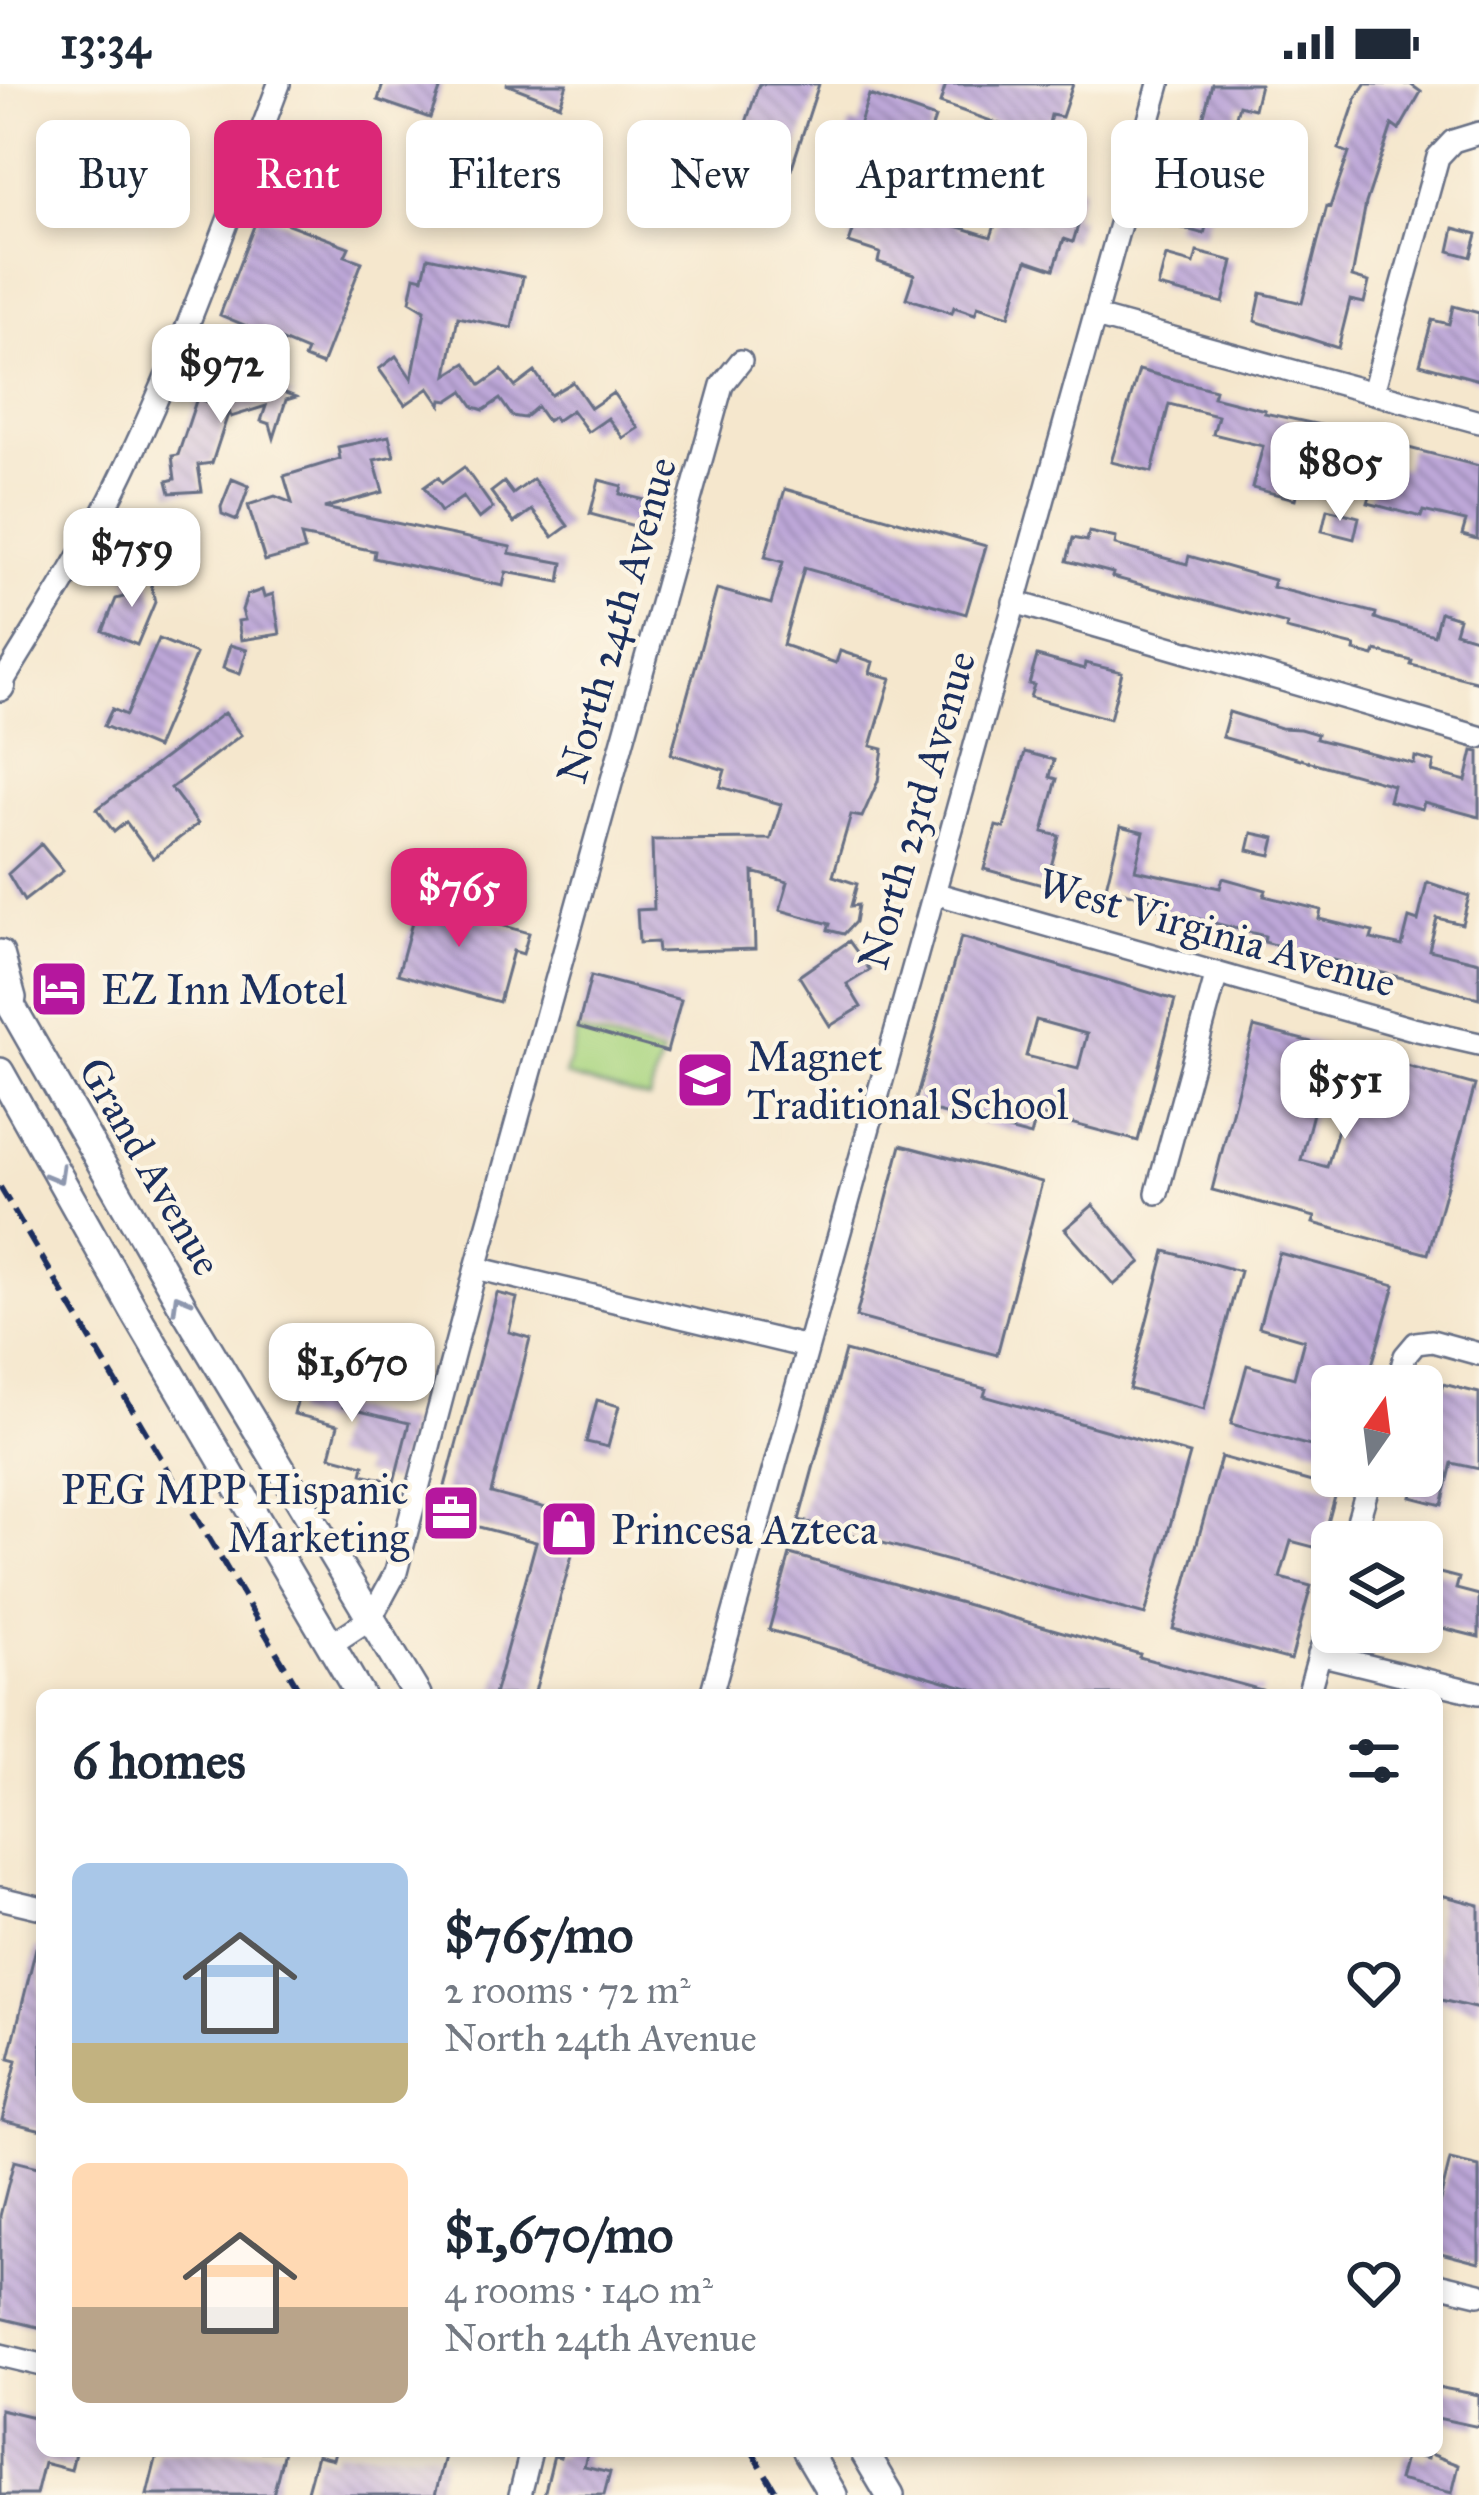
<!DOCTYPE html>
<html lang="en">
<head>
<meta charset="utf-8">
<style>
	body { margin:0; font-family:"IM FELL Great Primer",serif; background:#f6f6f7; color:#1f2937; height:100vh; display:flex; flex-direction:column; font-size:45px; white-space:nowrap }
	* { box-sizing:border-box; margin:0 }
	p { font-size:39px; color:#747a83 }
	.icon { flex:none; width:66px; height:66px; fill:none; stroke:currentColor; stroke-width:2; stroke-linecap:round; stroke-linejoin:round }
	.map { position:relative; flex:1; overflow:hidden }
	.drawer { position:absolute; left:36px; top:1605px; width:1407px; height:768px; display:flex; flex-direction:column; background:#fff; border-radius:18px; box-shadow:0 6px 18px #0003 }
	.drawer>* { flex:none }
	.guide { position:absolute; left:36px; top:36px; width:1407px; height:108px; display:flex; gap:24px }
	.needle { width:78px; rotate:14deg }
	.fabs { position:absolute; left:1311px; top:1281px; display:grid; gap:24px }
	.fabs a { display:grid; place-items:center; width:132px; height:132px; border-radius:18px; background:#fff; box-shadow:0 6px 18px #0003; font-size:60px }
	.price { position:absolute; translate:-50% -102px; padding:0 27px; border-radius:24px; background:#fff; color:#222; font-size:39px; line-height:78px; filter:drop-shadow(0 3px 6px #0008) }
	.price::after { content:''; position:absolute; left:50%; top:72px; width:36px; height:27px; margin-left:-18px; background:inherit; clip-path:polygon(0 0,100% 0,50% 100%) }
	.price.selected { background:#db2777; color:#fff }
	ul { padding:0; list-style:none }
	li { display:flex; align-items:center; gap:36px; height:300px; padding:0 36px }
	li span { display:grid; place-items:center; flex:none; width:336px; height:240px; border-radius:18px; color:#555 }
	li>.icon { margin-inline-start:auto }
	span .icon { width:144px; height:144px; fill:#fffc; stroke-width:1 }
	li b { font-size:51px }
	h2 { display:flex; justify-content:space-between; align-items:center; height:144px; padding:0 36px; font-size:51px }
	.pill { padding:0 42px; border-radius:18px; background:#fff; box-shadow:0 6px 18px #0003; font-size:42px; line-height:108px }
	.pill.selected { background:#db2777; color:#fff }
	.status { display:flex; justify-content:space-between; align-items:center; height:84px; padding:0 60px; background:#fff; direction:ltr }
	.status svg { height:33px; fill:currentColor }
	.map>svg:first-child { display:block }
	.park { fill:#abd682; stroke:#638270; stroke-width:3 }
	.building { fill:url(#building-back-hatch); fill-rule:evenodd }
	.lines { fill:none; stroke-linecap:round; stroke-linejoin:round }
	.minor-casing { stroke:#676f85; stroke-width:26 }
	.major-casing { stroke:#676f85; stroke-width:32 }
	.minor { stroke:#fff; stroke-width:21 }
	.major { stroke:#fff; stroke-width:27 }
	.rail { stroke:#1b2f5e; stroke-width:6; stroke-dasharray:18 9; stroke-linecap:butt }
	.oneway { stroke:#8d97ae }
	.labels { text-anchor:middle; stroke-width:9; stroke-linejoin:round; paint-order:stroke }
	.street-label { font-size:42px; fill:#1b2f5e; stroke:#fcf5e5 }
	.poi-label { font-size:42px; fill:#1b2f5e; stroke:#fcf5e5; text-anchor:start }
</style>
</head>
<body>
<div class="status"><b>13:34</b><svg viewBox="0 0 49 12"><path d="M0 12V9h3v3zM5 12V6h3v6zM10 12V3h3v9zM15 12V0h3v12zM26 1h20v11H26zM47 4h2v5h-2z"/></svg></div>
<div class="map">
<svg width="1479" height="2411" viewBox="0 0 1479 2411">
	<defs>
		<pattern id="building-back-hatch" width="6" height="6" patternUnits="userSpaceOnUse" patternTransform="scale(3)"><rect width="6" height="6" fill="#bda7d8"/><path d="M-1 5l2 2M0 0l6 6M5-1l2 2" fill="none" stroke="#9988b2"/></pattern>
	</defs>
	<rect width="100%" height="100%" fill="#fcf5e5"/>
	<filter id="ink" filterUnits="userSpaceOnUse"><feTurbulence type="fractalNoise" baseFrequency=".00833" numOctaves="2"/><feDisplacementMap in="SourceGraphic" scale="24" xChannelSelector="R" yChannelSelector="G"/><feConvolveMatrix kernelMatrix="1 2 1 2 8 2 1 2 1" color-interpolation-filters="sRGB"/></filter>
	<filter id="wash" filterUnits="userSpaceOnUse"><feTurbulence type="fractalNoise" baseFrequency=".004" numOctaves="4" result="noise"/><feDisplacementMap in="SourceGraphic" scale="48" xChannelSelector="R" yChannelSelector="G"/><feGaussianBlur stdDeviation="2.7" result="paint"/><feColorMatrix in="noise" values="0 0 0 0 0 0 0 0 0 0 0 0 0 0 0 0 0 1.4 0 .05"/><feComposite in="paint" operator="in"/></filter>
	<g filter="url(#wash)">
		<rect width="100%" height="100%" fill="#f5e7cd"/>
		<path class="park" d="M577 947 662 971 649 1015 565 992Z"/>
		<g id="blocks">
			<path class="building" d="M383 0H442L430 34 378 16Z
				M506 0H567L560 21Z
				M759 0H819L785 104 730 86Z
				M946 0H1073L1062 33 1051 31 1045 56 940 19Z
				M1212 0H1260L1254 25 1239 21 1204 150 1175 142Z
				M1365 0H1410L1421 8 1399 46 1392 41 1366 119 1352 193 1369 198 1364 219 1350 216 1338 264 1255 237 1261 209 1302 219 1327 122 1330 123 1349 69 1339 65 1357 12Z
				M869 11 935 34 911 107 962 124 956 142 991 153 1014 86 1022 88 1024 83 1083 103 1072 133 1080 135 1073 158 1064 155 1054 185 1027 176 1009 232 978 222 975 230 954 223 952 229 906 214 914 190 878 178 880 169 849 159 868 103 842 94 853 63 843 61 851 39 859 42Z
				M259 129 349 163 345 172 362 178 322 281 304 274 307 267 220 231Z
				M1454 144 1477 150 1471 173 1449 167Z
				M1197 168 1233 177 1223 219 1158 203 1166 172 1194 180Z
				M428 173 523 193 512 244 458 233 447 291 466 279 481 301 502 286 515 303 535 288 551 311 573 298 591 324 613 309 638 344 623 354 608 334 588 348 572 326 556 337 553 333 547 337 537 323 524 334 512 332 500 315 484 326 474 323 463 307 448 317 442 316 441 321 429 304 405 321 379 285 396 272 412 295 425 226 410 217 415 192 423 194Z
				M1453 222 1479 229V296L1420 280 1432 236 1449 240Z
				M1139 286 1215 306 1213 313 1265 326 1264 329 1376 353 1370 377 1404 385 1409 364 1479 382 1477 455 1462 451 1466 437 1423 427 1421 433 1368 419 1373 403 1302 387 1295 415 1252 404 1263 362 1213 350 1218 332 1169 320 1152 388 1111 378Z
				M231 288 296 313 286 316 274 354 270 340 261 337 266 322 231 333 229 327 212 379 198 381 202 407 170 409 167 397 175 395 172 372 178 371 197 314 229 326 219 292Z
				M389 352 394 372 374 376 383 408 324 424 511 463 509 469 563 479 560 498 506 488 503 502 374 474 375 467 301 452 305 466 265 477 248 421 275 412 292 419 284 392 340 375 338 363Z
				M464 383 493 424 479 435 463 413 441 428 424 403 438 393 442 399Z
				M232 395 249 402 237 436 222 430 221 423Z
				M533 395 568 442 553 453 532 426 514 439 491 408 504 398 513 410Z
				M599 396 622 402 620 410 645 416 638 443 590 430Z
				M785 405 986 462 966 530 804 484 783 561 836 579 840 567 873 578 870 589 891 594 871 662 883 665 878 697 862 733 851 731 833 792 857 800 851 822 858 821 855 838 844 850 828 846 830 840 780 826 788 798 753 788 755 865 658 868 657 858 639 859 637 826 654 825 652 756 771 755 781 720 720 703 725 686 671 670 717 505 771 520 783 478 765 473Z
				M1327 425 1359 433 1354 455 1322 447Z
				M175 438 178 455 150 460 147 443Z
				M1089 448 1116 454 1115 461 1187 480 1189 472 1274 496 1272 503 1376 529 1375 534 1383 537 1434 551 1440 528 1459 534 1455 548 1479 555V598L1411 581 1412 577 1376 567 1374 572 1354 567 1355 562 1286 545 1287 540 1112 493 1113 489 1067 477 1073 454 1087 457Z
				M148 487 155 518 137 561 103 547 116 515 131 511 127 491Z
				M262 506 264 513 273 510 280 550 241 556 238 537 245 536 242 526 247 511Z
				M159 555 196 570 156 664 104 642 112 625 126 631Z
				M230 561 247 566 240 590 223 584Z
				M1037 572 1084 585 1085 579 1122 588 1110 635 1030 613 1034 601 1029 600Z
				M1229 628 1281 644 1300 645 1317 650 1316 655 1414 680 1415 673 1434 678 1432 688 1466 697 1473 667 1479 668V733L1424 718 1422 725 1389 717 1393 701 1222 653Z
				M224 629 241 651 171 704 198 740 153 774 126 738 114 748 97 725Z
				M1025 668 1054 676 1050 693 1057 695 1043 748 1059 752 1046 802 984 785 996 742 1004 744Z
				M1121 742 1144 748 1135 786 1220 804 1223 794 1266 806 1264 812 1321 826 1319 835 1373 848 1371 855 1402 862 1409 834 1418 837 1427 798 1469 812 1462 840 1437 834 1429 866 1479 878V914L1264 858 1265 852 1149 822 1151 815 1106 803Z
				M1252 749 1275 754 1271 771 1248 766Z
				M41 760 63 787 24 817 8 790Z
				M420 809 450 818 448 826 529 849 523 870 513 867 499 918 398 890Z
				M961 853 1175 916 1138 1057 1037 1030 1031 1052 914 1022ZM1036 936 1087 950 1078 985 1026 972Z
				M849 857 870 886 847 900 861 923 830 942 799 892Z
				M591 892 681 916 667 968 578 943Z
				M1254 943 1330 963 1301 1076 1327 1083 1360 969 1475 1001 1428 1170 1313 1139 1315 1133 1212 1106Z
				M901 1061 1042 1098 997 1271 856 1233Z
				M1093 1121 1141 1178 1114 1201 1065 1145Z
				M1165 1167 1240 1187 1204 1325 1129 1305Z
				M1279 1169 1395 1201 1366 1302H1332V1368L1231 1340 1247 1281 1294 1294 1304 1256 1259 1243Z
				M497 1209 517 1214 509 1248 530 1254 491 1409 582 1434 534 1611H494L536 1458 437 1432Z
				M845 1267 986 1305 984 1312 1190 1370 1145 1531 799 1436Z
				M306 1281 350 1292 343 1323 409 1339 394 1398 362 1390 364 1381 330 1372 338 1341 294 1330Z
				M1443 1300 1479 1309V1385L1452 1379 1442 1421 1411 1413 1417 1392H1422V1370Z
				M597 1316 619 1322 608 1363 586 1358Z
				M1221 1373 1337 1405 1321 1465 1291 1457 1280 1494 1311 1502 1291 1576 1173 1545Z
				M790 1470 1140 1570 1139 1573 1262 1606 1261 1611H992L769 1546Z
				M1428 1486 1459 1494 1456 1505 1479 1511V1553L1422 1539V1512Z
				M1437 1810 1479 1821V1925L1437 1915Z
				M36 1864H42V2046L2 2036 17 1976 9 1974Z
				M1450 2076 1479 2083V2179L1437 2168V2129Z
				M14 2077 42 2084V2244L0 2234V2132Z
				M1437 2303 1479 2311V2343L1437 2334Z
				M0 2325 42 2335V2367L75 2369 71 2386 44 2379 36 2411H0Z
				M158 2367H284L273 2411H147Z
				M335 2367H429L445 2372 435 2411H306L317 2371 333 2375Z
				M562 2367H588L584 2382 610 2388 604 2411H544L554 2371 560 2373Z
				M1428 2369 1459 2381 1452 2409 1399 2396 1406 2370 1427 2375Z"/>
		</g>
	</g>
	<g filter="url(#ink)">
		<use href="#blocks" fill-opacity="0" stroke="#676f85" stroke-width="3"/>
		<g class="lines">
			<defs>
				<path id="minor" d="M1096 233 1479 338
					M1373 308 1438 73 1453 57 1479 49
					M1014 518 1479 653
					M1 601C35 543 74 487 104 427 174 291 225 143 279 0
					M934 809 1413 945 1479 960
					M1157 1109 1217 889
					M476 1184 807 1263
					M1397 1302 1405 1272 1416 1259 1432 1257 1479 1270
					M1352 1458 1371 1392
					M330 1561 371 1534 396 1488 476 1184 722 301 741 277
					M1319 1570 1479 1609
					M711 1611 1159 0
					M1308 1611 1332 1526
					M0 1814 42 1824
					M1437 2200 1479 2210
					M0 2271 42 2281
					M520 2411 531 2367"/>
				<path id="major" d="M0 603 1 601
					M0 870 12 914
					M0 902 181 1219 417 1611
					M0 988 136 1230 360 1611
					M807 2367 833 2411
					M864 2367 890 2411"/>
			</defs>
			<use href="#minor" class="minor-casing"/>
			<use href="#major" class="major-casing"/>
			<use href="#minor" class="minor"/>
			<use href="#major" class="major"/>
			<path class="rail" d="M0 1103 302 1611
				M752 2367 778 2411"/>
		</g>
		<defs><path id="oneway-chevron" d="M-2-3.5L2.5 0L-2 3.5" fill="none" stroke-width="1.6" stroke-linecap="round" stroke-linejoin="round" transform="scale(3)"/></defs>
		<g class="oneway">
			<use href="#oneway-chevron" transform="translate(57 1091) rotate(60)"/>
			<use href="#oneway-chevron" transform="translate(180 1218) rotate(-120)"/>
		</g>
	</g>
	<defs>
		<symbol id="hotel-square" viewBox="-11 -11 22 22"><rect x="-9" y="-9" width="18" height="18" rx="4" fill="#b5179e" stroke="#fcf5e5"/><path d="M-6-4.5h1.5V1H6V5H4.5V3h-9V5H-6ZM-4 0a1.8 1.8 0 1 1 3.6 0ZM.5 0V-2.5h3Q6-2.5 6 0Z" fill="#fff"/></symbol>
		<symbol id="school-square" viewBox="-11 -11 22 22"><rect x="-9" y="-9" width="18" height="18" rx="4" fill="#b5179e" stroke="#fcf5e5"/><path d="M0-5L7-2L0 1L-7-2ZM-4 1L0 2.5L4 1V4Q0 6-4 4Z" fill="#fff"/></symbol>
		<symbol id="office-square" viewBox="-11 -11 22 22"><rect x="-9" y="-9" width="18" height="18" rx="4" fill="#b5179e" stroke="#fcf5e5"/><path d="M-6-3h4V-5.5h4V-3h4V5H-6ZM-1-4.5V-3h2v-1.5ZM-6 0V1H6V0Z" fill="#fff"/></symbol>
		<symbol id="shop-square" viewBox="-11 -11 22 22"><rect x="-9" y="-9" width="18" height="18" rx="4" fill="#b5179e" stroke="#fcf5e5"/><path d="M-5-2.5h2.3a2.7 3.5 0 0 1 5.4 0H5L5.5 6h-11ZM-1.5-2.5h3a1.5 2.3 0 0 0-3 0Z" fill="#fff"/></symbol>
	</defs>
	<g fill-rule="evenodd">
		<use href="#hotel-square" x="26" y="872" width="66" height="66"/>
		<use href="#school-square" x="672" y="963" width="66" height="66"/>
		<use href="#office-square" x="418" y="1396" width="66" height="66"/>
		<use href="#shop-square" x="536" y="1412" width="66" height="66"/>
	</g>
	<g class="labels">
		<g class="street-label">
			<text transform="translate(616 536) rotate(-74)" y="15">North 24th Avenue</text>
			<text transform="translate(916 726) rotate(-74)" y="15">North 23rd Avenue</text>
			<text transform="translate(1217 848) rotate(16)" y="15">West Virginia Avenue</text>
			<text transform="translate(151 1082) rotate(60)" y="15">Grand Avenue</text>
		</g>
		<g class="poi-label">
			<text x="101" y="920">EZ Inn Motel</text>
			<text x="747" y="987">Magnet<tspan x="747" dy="48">Traditional School</tspan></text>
			<text x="409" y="1420" text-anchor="end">PEG MPP Hispanic<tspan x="409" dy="48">Marketing</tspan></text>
			<text x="611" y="1460">Princesa Azteca</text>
		</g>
	</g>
</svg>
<div class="fabs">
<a><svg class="needle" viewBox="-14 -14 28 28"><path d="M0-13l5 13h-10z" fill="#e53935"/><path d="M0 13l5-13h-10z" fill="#747a83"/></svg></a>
<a><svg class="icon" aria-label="layers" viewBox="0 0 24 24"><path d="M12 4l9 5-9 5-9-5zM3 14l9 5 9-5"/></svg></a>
</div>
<b class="price" style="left:221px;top:342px">$972</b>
<b class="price" style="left:1340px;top:440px">$805</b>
<b class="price" style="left:132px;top:526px">$759</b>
<b class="price selected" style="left:459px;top:866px">$765</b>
<b class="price" style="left:1345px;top:1058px">$551</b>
<b class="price" style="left:352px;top:1341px">$1,670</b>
<div class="guide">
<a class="pill">Buy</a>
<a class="pill selected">Rent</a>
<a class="pill">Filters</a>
<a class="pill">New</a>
<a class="pill">Apartment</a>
<a class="pill">House</a>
</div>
<section class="drawer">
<h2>6 homes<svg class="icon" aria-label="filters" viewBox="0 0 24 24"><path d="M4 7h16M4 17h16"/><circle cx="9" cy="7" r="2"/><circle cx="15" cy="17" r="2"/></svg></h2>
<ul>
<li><span style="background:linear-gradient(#a9c7e8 75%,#c2b280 0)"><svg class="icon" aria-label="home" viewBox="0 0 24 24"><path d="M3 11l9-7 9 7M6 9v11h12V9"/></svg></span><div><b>$765/mo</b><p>2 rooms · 72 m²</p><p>North 24th Avenue</p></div><svg class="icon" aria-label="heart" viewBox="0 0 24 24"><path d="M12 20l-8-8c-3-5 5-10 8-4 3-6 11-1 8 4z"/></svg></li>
<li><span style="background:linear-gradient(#ffd9b3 60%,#b9a48a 0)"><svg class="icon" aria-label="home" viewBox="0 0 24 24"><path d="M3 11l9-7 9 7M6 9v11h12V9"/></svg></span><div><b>$1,670/mo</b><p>4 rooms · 140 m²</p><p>North 24th Avenue</p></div><svg class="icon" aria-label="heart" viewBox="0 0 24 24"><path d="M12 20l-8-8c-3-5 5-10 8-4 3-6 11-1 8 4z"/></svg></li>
</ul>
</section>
</div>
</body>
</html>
